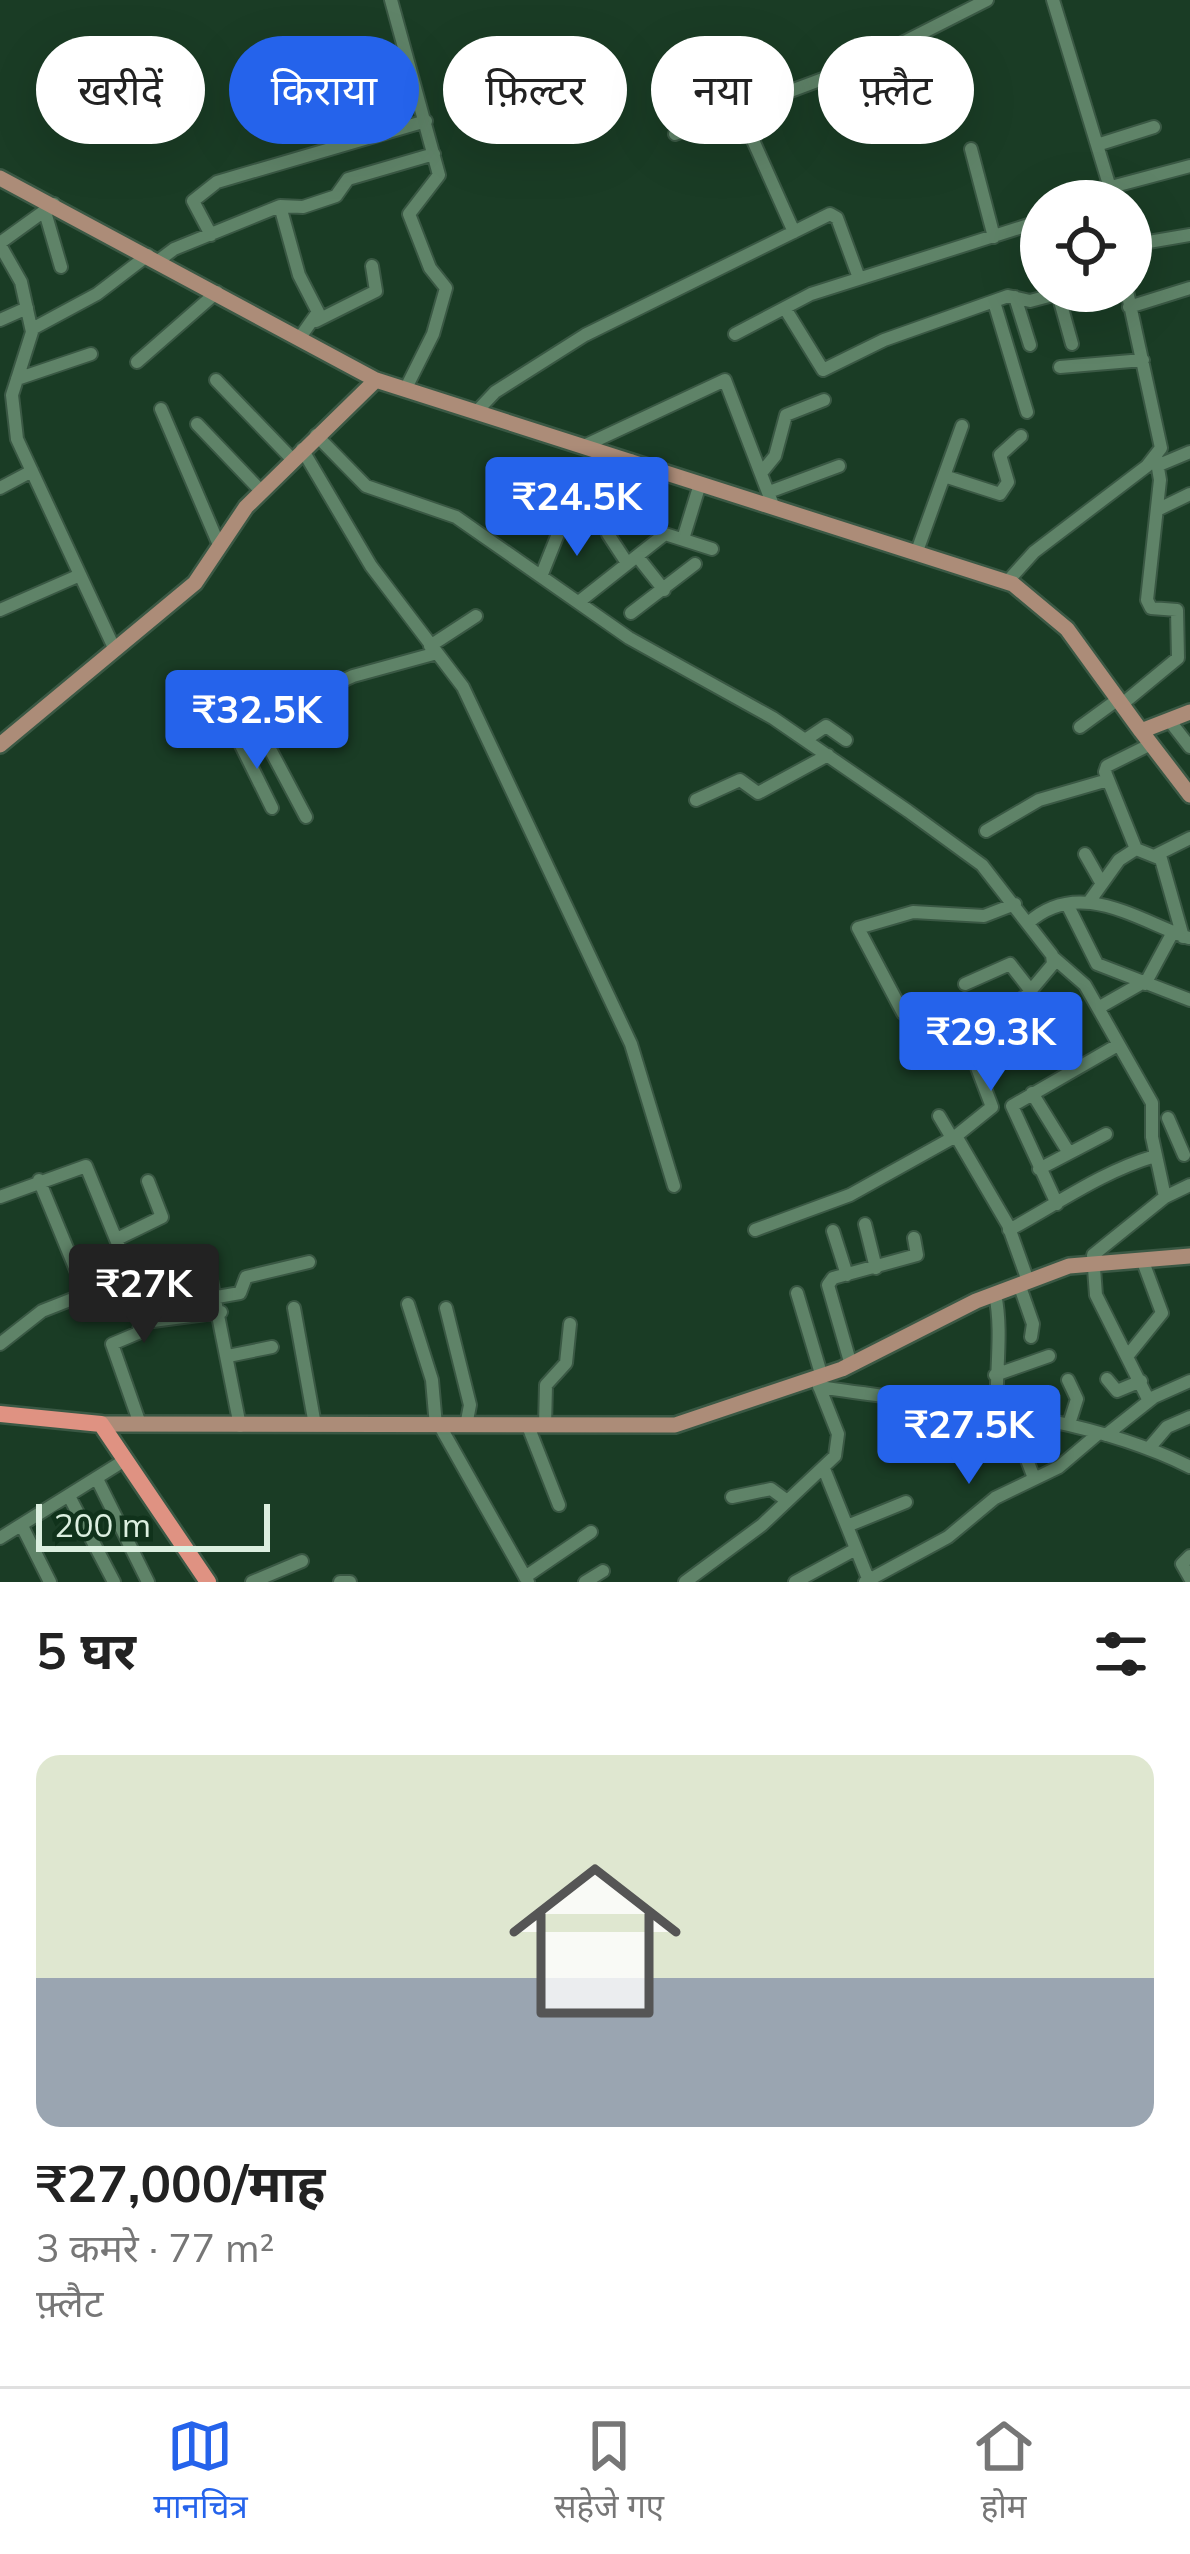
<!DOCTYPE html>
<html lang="hi">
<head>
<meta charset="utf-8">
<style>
	body { margin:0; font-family:Mulish,"Noto Sans Devanagari",sans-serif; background:#f6f6f6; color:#222; height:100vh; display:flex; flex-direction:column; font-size:45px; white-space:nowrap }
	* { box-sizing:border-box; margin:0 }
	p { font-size:39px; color:#767676 }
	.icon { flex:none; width:66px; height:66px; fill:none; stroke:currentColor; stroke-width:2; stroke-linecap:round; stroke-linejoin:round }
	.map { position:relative; height:1582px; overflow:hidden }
	.drawer { display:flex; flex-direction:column; background:#fff; flex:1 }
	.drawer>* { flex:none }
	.top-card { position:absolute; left:36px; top:36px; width:1119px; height:108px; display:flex; gap:24px }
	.buttons { position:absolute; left:1020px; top:180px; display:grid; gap:24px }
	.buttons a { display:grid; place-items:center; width:132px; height:132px; border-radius:50%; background:#fff; box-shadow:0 12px 48px #0002; font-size:60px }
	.scale { position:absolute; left:36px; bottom:30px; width:234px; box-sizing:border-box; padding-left:12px; border:6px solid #dcefe0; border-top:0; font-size:33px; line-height:42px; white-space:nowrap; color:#dcefe0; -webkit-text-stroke:9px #10321b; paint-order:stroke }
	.price { position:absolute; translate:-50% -102px; padding:0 27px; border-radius:12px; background:#2563eb; color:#fff; font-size:39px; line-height:78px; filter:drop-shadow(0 3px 6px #0008) }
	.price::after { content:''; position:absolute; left:50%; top:72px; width:36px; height:27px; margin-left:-18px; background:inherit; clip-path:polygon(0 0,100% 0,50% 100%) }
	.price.current { background:#222; color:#fff }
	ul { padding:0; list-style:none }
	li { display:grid; align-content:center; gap:24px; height:636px; padding:0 36px }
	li+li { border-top:3px solid #e0e0e0 }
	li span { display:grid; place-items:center; height:372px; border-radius:24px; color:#555 }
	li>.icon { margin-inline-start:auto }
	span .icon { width:216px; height:216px; fill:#fffc; stroke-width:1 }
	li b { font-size:51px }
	h2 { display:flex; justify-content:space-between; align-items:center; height:144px; padding:0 36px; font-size:51px }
	.pill { padding:0 42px; border-radius:54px; background:#fff; box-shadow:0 12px 48px #0002; font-size:42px; line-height:108px }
	.pill.current { background:#2563eb; color:#fff }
	.tabs { display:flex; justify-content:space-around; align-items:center; height:168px; border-top:3px solid #e0e0e0; background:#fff; font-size:33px; color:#767676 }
	.tabs a { display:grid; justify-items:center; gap:6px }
	.tabs .current { color:#2563eb }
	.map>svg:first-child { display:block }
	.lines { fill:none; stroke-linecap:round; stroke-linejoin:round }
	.minor-casing { stroke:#3a5844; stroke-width:16 }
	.major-casing { stroke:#3a5844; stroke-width:20 }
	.highway-casing { stroke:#3a5844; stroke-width:21 }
	.minor { stroke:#5f8368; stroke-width:12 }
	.major { stroke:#ac8c78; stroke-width:15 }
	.highway { stroke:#df9282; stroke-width:16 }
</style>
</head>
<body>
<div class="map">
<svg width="1190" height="1582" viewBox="0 0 1190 1582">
	<rect width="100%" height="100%" fill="#1a3c25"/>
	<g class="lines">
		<defs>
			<path id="minor" d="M391 0 439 175 409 214 430 268 446 288 433 334 406 388
				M1053 0 1114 201
				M739 109 794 232
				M675 134 855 67 987 0
				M1100 144 1154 127
				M971 149 994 237
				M1111 187 1190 166
				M280 206 299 275 318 312 301 336
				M45 212 61 267
				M211 235 193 201 217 182 426 121
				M0 243 54 204
				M0 245 21 282 32 332 12 395 17 439 115 650
				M1131 245 1190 235
				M158 261 174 249 280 206 303 207 336 196 348 179 434 154
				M1058 294 1072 344
				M1015 297 1030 345
				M994 302 1027 412
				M1129 307 1190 288
				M786 310 823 370 884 340 1008 296 1030 301 1068 291
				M0 320 27 308
				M316 321 376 291 372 266
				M32 329 97 294 148 255
				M735 334 811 294 1041 221
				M137 362 217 292
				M1060 367 1143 360
				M17 379 91 354
				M216 380 292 459
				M161 409 219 545
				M479 409 495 392 585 335 830 214 837 218 859 278
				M197 424 261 491
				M316 435 366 486 456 517 629 638 773 718 908 811 982 865 1052 955 1053 964 1027 995 971 1036 970 1049 992 1107 956 1136 1008 1225 1028 1281
				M586 445 725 380 774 508
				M302 449 371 566 463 687 631 1044 674 1186
				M1159 465 1190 452
				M762 472 775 456 786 415 824 400
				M944 476 1000 494 1008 482 1000 455 1021 436
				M0 488 32 471
				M769 492 839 466
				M1157 510 1190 494
				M683 539 700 484
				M916 554 962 426
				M637 556 664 590
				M627 563 608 534 631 460
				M542 574 562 524
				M1007 582 1034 552 1147 466 1161 448 1127 291
				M580 601 665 534 712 549
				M0 610 80 575
				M631 613 695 564
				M430 646 476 616
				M1121 705 1178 658 1177 610 1151 608 1147 600 1160 480 1156 456
				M261 720 262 734 306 817
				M1169 720 1190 747
				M1080 727 1117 700
				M805 740 826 726 846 740
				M1151 744 1107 766 1105 772 1136 849 1161 859 1183 937
				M696 800 740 780 758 793 828 755
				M272 808 234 731 353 676 437 653
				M986 831 1039 800 1108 780
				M1085 854 1102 884
				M1156 855 1190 838
				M1089 902 1119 860 1136 849
				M1067 904 1097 964 1190 1000
				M1028 923C1079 877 1137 920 1189 938
				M1054 958 1085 985 1152 1103V1137L1165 1197
				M965 984 1010 964 1031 991
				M1145 984 1173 932
				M936 1008 909 1016 903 1013 858 928 913 912 984 916 1015 904
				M1098 1008 1142 983
				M1032 1093 1069 1153
				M939 1116 952 1138
				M1168 1118 1184 1155
				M1039 1169 1106 1134
				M39 1180 85 1292
				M0 1197 86 1166 131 1276 208 1265 240 1426
				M1057 1204 1012 1106 1116 1046
				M865 1224 876 1268
				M755 1230 850 1195 956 1136
				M1009 1230C1059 1203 1101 1172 1155 1156
				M833 1231 847 1275
				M117 1239 162 1217 148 1181
				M1019 1284 1033 1324 1031 1337
				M797 1293 822 1377
				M995 1294C1003 1332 995 1373 997 1413
				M217 1297 240 1293 246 1277 309 1262
				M408 1304 432 1380 436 1426
				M294 1308 315 1425
				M446 1308 470 1405 466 1426
				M0 1344 42 1311 131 1276 145 1322 221 1312
				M1129 1354 1162 1313 1142 1259
				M228 1356 272 1347
				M851 1365 828 1285 833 1278 917 1255 914 1238
				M995 1375 1049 1356
				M1107 1379 1117 1391 1141 1381
				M1068 1380 1077 1399 1069 1424
				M819 1387C943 1406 1077 1411 1190 1467
				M1149 1401 1096 1295 1093 1255 1165 1197 1190 1185
				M140 1424 112 1344 138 1333 142 1320
				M440 1426 528 1582
				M528 1426 559 1505
				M545 1426 546 1385 566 1363 570 1324
				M1106 1435 1154 1397 1190 1381
				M1150 1447 1167 1427 1190 1417
				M1024 1452 1034 1478
				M824 1469 869 1581
				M98 1481 148 1582
				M732 1497 771 1489 786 1500
				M70 1498 114 1582
				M22 1526 50 1582
				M847 1526 906 1502
				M0 1538 125 1460
				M1190 1556 1182 1564 1190 1578
				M525 1577 591 1532
				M252 1582 302 1561
				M340 1582H350
				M585 1582 603 1571
				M685 1582 762 1525 835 1456 838 1434 819 1386
				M795 1582 856 1549
				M865 1582 948 1537 995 1498 1059 1467 1099 1433"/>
			<path id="major" d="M0 178 376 380 1013 584 1067 629 1141 731 1190 712
				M1141 731 1190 795
				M0 745 195 583 246 507 376 380
				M101 1424 675 1425 842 1369 976 1301 1069 1266 1190 1256"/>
			<path id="highway" d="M0 1414 101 1424 208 1582"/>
		</defs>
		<use href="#minor" class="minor-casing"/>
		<use href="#major" class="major-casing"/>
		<use href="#highway" class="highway-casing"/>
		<use href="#minor" class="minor"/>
		<use href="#major" class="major"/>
		<use href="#highway" class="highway"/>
	</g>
</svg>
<div class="buttons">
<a><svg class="icon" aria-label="locate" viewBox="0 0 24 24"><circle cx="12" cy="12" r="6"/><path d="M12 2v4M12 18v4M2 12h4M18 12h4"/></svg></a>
</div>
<div class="scale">200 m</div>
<b class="price" style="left:577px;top:559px">₹24.5K</b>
<b class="price" style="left:257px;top:772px">₹32.5K</b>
<b class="price" style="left:991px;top:1094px">₹29.3K</b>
<b class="price current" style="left:144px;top:1346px">₹27K</b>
<b class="price" style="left:969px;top:1487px">₹27.5K</b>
<div class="top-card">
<a class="pill">खरीदें</a>
<a class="pill current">किराया</a>
<a class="pill">फ़िल्टर</a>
<a class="pill">नया</a>
<a class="pill">फ़्लैट</a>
</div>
</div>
<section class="drawer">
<h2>5 घर<svg class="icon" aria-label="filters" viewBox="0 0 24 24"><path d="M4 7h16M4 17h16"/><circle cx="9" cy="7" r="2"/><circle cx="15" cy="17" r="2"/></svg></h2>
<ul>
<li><span style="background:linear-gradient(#dfe7d0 60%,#9aa5b1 0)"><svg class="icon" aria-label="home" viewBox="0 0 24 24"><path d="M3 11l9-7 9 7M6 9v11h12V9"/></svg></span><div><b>₹27,000/माह</b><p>3 कमरे · 77 m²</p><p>फ़्लैट</p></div></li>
</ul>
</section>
<nav class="tabs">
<a class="current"><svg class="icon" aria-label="map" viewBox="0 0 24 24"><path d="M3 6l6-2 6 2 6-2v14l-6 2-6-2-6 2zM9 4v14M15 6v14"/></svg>मानचित्र</a>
<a><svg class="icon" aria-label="saved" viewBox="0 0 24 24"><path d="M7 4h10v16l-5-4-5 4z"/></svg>सहेजे गए</a>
<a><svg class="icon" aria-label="home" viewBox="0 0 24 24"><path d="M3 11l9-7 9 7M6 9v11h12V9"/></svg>होम</a>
</nav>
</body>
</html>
